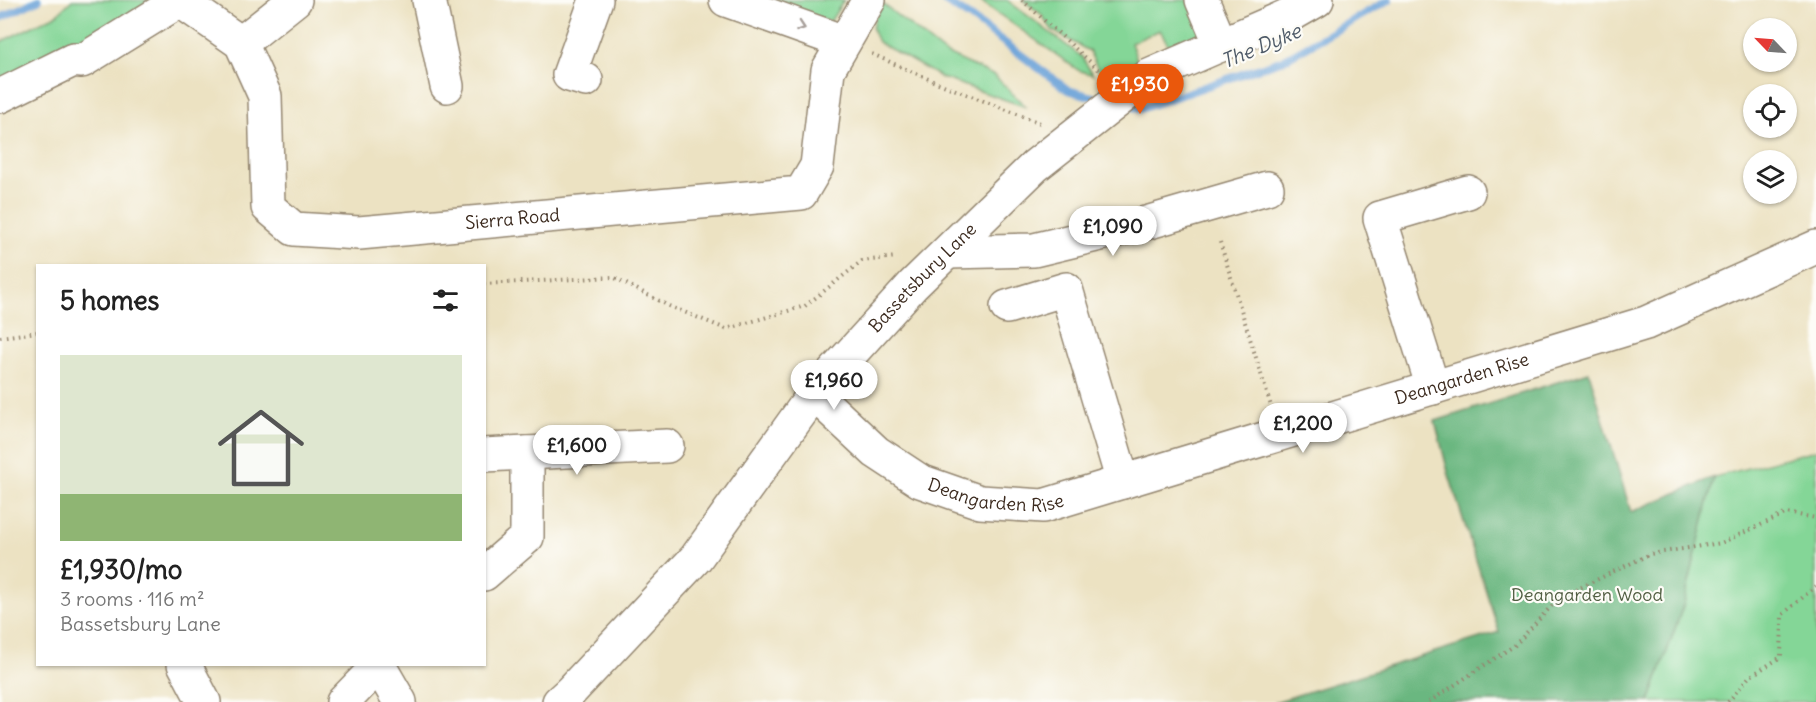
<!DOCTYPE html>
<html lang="en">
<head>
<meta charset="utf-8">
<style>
	body { margin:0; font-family:Delius,sans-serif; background:#f6f6f6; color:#222; height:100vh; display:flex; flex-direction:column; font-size:22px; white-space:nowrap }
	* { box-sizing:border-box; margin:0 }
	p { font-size:20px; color:#767676 }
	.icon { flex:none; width:33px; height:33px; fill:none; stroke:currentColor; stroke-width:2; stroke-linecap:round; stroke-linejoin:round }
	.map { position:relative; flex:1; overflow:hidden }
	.details { position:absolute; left:36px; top:264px; width:450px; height:402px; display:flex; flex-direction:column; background:#fff; border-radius:0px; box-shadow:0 2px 4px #0004 }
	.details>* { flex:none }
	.needle { width:39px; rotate:295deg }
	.buttons { position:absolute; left:1743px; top:18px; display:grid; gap:12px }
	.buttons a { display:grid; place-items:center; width:54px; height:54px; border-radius:50%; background:#fff; box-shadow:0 2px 4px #0004; font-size:30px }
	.price { position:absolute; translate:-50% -51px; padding:0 14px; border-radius:21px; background:#fff; color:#222; font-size:20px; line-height:39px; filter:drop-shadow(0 2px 3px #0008) }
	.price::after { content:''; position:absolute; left:50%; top:36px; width:18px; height:14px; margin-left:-9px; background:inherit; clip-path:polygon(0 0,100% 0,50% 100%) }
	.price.current { background:#ea580c; color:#fff }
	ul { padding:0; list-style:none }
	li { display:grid; align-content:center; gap:12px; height:318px; padding:0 24px }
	li span { display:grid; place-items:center; height:186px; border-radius:0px; color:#555 }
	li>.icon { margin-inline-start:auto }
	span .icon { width:108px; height:108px; fill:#fffc; stroke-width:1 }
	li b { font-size:26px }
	h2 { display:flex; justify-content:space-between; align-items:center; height:72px; padding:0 24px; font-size:26px }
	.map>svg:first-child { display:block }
	.green { fill:#84d697; stroke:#60805a; stroke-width:1.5 }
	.forest { fill:#6bb780; stroke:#53704f; stroke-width:1.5 }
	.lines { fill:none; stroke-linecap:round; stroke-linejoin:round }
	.stream { stroke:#6aa2d8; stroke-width:8 }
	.minor-casing { stroke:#948670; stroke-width:36 }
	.path { stroke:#948670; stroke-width:4; stroke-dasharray:1.5 4.5; stroke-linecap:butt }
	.minor { stroke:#fff; stroke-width:33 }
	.oneway { stroke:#a79f9a }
	.labels { text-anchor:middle; stroke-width:4.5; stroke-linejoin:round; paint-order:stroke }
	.street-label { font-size:18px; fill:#3b2a1e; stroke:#fdfcf7 }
	.park-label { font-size:18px; fill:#515e42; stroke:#fdfcf7 }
	.water-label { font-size:20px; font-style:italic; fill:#4e5a68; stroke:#fdfcf7 }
</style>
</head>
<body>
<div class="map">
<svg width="1816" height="702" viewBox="0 0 1816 702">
	<rect width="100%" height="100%" fill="#fdfcf7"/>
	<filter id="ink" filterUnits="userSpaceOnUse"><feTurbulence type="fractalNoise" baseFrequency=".0167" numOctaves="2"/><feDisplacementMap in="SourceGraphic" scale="12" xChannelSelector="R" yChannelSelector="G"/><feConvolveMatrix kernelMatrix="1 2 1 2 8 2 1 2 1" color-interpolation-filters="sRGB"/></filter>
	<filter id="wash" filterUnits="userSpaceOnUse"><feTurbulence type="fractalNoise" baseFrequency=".008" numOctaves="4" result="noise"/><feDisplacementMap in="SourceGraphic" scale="24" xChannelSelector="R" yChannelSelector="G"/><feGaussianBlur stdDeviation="1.35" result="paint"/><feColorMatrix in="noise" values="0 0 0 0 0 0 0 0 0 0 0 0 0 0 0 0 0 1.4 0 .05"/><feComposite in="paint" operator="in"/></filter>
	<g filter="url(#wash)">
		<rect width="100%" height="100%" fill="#ece2c2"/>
		<path class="green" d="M72 0H149L117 26 0 81V42L56 15Z
			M746 0H844L830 22Z
			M979 0H1007L1082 57 1093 75 1078 70Z
			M1023 0H1201L1215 29 1172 52 1160 30 1131 43 1140 68 1106 85 1089 51 1053 31 1041 14Z
			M883 4 943 52 995 76 1026 107 942 78 878 42 872 29 875 16Z
			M1816 450V702H1649L1684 603 1714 477Z"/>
		<path class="forest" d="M1589 372 1631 512 1714 477 1684 603 1649 702H1275L1499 632 1448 472 1435 421Z"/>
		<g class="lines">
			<path class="stream" d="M943 0 970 17 1068 90 1104 100
				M0 18 38 0
				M1126 105 1140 109 1283 60 1389 0"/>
		</g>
	</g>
	<g filter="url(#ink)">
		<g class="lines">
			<defs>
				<g id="minor">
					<path id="s1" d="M179 0 241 43 265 96 268 207 294 229 359 233 801 193 817 166 828 70 869 0"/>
					<path d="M429 0 447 86"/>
					<path d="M726 0 844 42"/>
					<path d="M1202 0 1221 45"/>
					<path d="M241 43 295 0"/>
					<path d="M586 80 569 75 596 0"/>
					<path d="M0 96 73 60 82 61 179 1"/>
					<path d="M948 252 1034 250 1146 223 1267 188"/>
					<path d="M1007 307 1066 289 1123 482"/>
					<path d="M1433 388 1380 218 1468 192"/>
					<path id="s2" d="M814 394 876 452 920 481 980 502 1043 506 1646 323 1816 247"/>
					<path d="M484 455 667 446"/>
					<path d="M484 574 527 537V453"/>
					<path d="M184 664 204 702"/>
					<path d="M378 664 400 702"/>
					<path d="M343 702 380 664"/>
					<path id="s3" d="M559 702 570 692 696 558 814 394 913 285 1035 166 1149 76 1296 12 1317 0"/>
				</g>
			</defs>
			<use href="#minor" class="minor-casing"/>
			<path class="path" d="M1022 0 1098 69 1109 70
				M872 54 933 81 1040 123
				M1220 242 1271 406
				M484 284 613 277 669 306 726 329 805 306 862 261 896 257
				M0 337 38 332
				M1429 702 1515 645 1559 598 1650 554 1721 543 1787 513 1816 518
				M1728 702 1749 677 1781 657 1782 615 1816 586"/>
			<use href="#minor" class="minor"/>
		</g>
		<defs><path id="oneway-chevron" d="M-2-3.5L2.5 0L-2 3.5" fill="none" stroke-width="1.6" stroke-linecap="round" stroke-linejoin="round" transform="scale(1.5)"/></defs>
		<use class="oneway" href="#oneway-chevron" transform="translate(801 27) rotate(19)"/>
	</g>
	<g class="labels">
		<g class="street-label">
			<text dy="6" stroke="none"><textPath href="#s1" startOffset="498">Sierra Road</textPath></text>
			<text dy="6" stroke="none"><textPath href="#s3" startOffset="560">Bassetsbury Lane</textPath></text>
			<text dy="6" stroke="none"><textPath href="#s2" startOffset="702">Deangarden Rise</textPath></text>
			<text dy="6" stroke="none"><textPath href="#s2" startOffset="216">Deangarden Rise</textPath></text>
		</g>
		<g class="park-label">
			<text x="1587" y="601">Deangarden Wood</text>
		</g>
		<g class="water-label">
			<text transform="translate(1261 46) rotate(-23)" y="7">The Dyke</text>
		</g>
	</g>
</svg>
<div class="buttons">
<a><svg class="needle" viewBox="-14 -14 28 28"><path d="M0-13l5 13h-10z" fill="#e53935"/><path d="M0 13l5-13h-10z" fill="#767676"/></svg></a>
<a><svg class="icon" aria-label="locate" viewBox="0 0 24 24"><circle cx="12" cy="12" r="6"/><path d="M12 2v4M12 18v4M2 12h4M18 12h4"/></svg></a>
<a><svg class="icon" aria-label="layers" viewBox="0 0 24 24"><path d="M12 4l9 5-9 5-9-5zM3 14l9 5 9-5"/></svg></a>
</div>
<b class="price current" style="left:1140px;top:115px">£1,930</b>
<b class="price" style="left:1113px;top:257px">£1,090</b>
<b class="price" style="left:834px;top:411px">£1,960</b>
<b class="price" style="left:1303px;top:454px">£1,200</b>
<b class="price" style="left:577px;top:476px">£1,600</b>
<section class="details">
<h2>5 homes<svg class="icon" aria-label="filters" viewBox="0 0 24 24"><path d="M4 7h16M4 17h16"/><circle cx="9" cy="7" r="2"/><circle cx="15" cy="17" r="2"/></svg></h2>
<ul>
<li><span style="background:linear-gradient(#dfe7d0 75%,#8fb573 0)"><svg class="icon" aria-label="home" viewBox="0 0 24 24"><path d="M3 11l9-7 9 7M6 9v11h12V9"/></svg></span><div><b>£1,930/mo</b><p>3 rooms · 116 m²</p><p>Bassetsbury Lane</p></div></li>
</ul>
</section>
</div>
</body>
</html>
